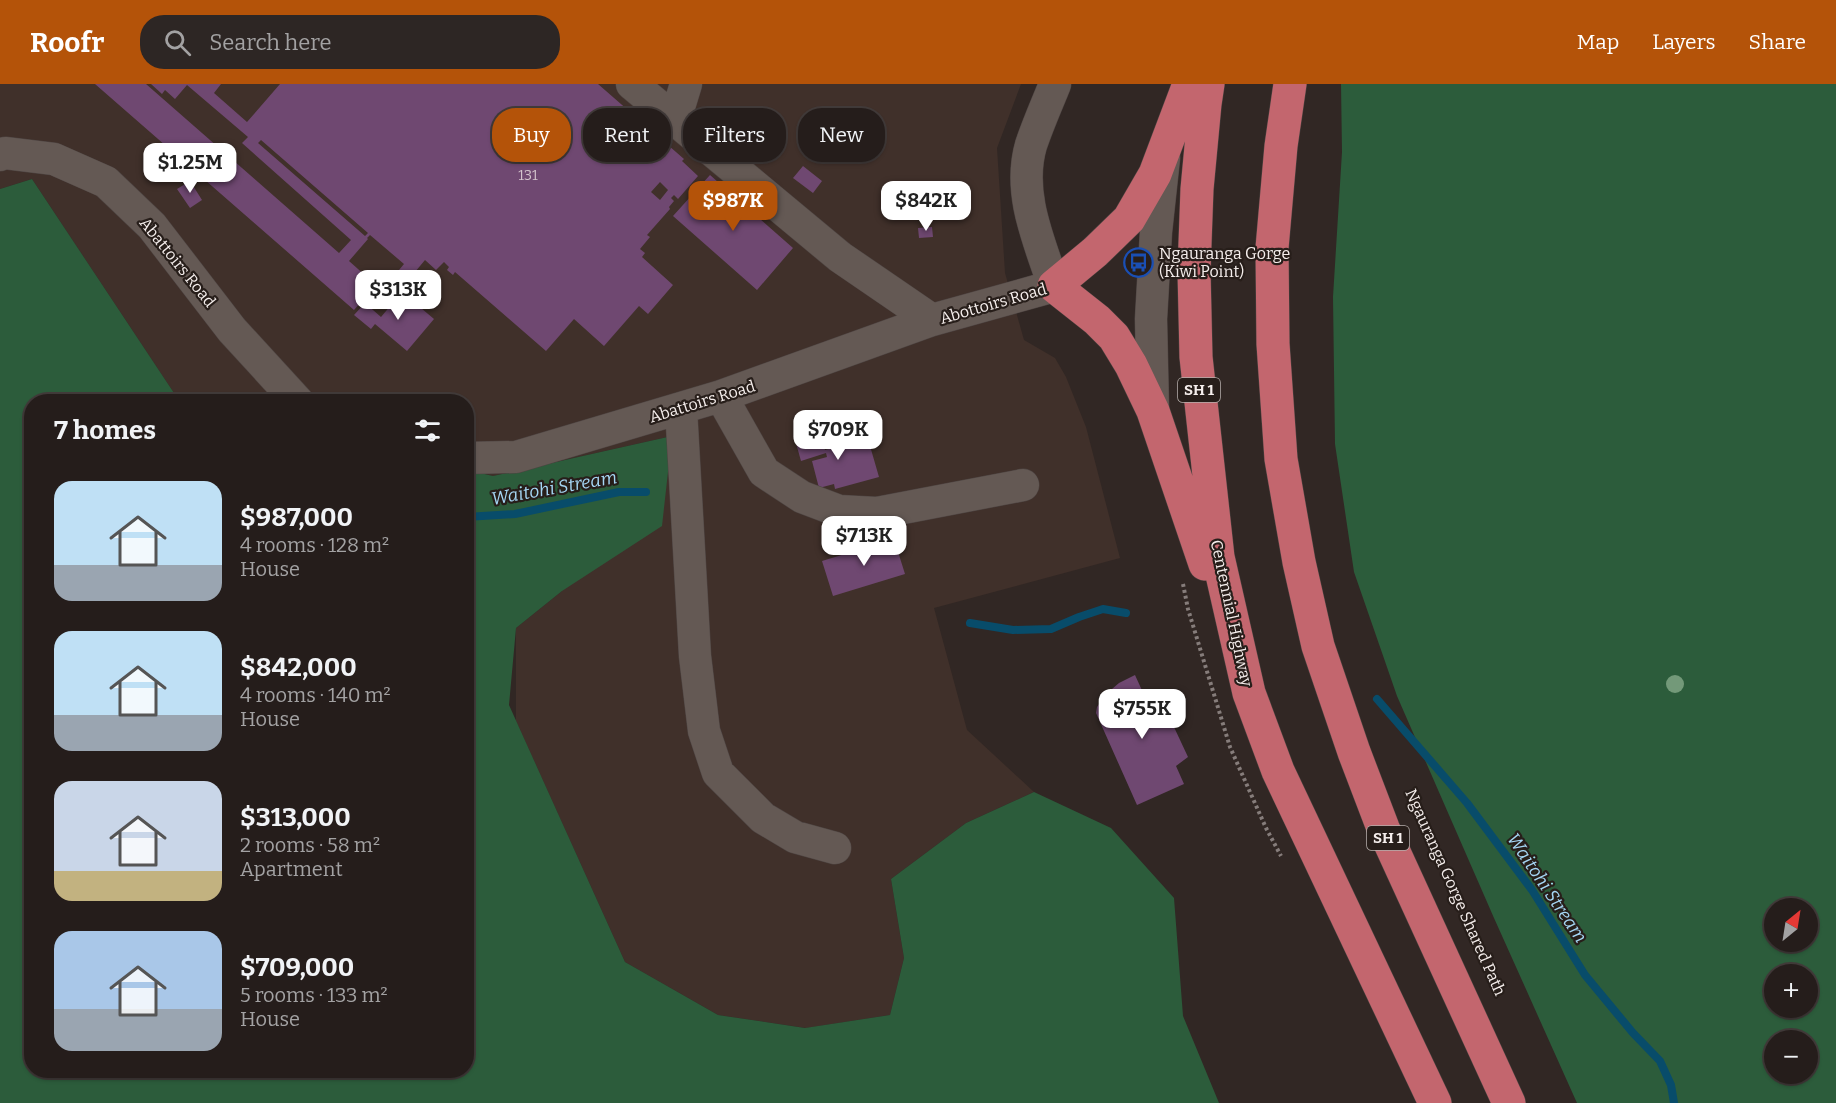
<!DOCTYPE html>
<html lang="en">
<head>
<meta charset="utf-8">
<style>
	body { margin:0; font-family:Bitter,serif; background:#2d2624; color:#f1f3f6; height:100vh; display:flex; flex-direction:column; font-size:22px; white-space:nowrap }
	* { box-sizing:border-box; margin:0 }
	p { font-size:20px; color:#a3a2a3 }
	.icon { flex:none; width:33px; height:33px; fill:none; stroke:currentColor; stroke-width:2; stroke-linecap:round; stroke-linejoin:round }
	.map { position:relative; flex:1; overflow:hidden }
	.details { position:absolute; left:24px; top:310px; width:450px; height:684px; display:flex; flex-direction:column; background:#251d1b; border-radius:24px; box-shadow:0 2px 4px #0004,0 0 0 2px #423b3a }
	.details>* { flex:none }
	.hud { position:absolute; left:492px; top:24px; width:570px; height:54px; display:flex; gap:12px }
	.needle { width:39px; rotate:30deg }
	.controls { position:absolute; left:1764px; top:814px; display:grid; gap:12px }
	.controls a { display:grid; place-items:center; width:54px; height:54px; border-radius:50%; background:#251d1b; box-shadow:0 2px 4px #0004,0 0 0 2px #423b3a; font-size:30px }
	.price { position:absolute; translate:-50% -51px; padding:0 14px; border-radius:12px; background:#fff; color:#222; font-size:20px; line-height:39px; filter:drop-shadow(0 2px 3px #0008) }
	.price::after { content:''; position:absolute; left:50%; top:36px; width:18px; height:14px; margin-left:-9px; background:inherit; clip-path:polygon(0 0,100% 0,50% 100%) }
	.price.selected { background:#b45309; color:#fff }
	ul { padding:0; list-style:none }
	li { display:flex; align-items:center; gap:18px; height:150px; padding:0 30px }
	li span { display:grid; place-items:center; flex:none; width:168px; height:120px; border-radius:18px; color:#555 }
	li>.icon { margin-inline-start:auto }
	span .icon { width:72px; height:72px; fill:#fffc; stroke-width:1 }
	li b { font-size:26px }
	h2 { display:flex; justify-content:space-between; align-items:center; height:72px; padding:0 30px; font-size:26px }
	.chip { padding:0 21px; border-radius:24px; background:#251d1b; box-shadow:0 2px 4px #0004,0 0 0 2px #423b3a; font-size:21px; line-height:54px }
	.chip.selected { background:#b45309; color:#fff }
	header { display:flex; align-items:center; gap:36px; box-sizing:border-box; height:84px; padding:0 30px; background:#b45309; color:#fff }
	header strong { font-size:28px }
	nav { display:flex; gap:33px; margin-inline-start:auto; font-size:21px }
	.search { width:420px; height:54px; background:#2d2624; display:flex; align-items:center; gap:15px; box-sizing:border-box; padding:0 21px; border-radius:24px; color:#a3a2a3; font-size:22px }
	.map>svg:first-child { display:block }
	.built { fill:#40302a }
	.green { fill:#2c5c3b; fill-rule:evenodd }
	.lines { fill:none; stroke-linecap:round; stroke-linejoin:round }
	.stream { stroke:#084c6a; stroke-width:8 }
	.building { fill:#6f4871; fill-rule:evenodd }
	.minor-casing { stroke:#4e4543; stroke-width:33 }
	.highway-casing { stroke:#4e4543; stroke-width:34 }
	.path { stroke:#867d7b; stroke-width:4; stroke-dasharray:3 3; stroke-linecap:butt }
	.minor { stroke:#645954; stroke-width:32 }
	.highway { stroke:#c3666e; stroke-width:33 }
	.tree { fill:#739979 }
	.labels { text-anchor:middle; stroke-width:4.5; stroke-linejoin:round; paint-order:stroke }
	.number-label { font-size:14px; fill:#d4c4cd }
	.shield { fill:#271e1a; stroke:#b7b0ad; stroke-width:1.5 }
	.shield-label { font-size:15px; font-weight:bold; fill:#f5eeec }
	.poi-label { font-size:16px; fill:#f5eeec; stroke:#271e1a; text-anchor:start }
	.street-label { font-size:16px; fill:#f5eeec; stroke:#271e1a }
	.water-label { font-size:18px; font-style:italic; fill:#a5d6f4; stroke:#271e1a }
</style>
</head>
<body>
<header>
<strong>Roofr</strong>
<div class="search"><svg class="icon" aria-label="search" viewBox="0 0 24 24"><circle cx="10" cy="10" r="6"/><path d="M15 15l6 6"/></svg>Search here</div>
<nav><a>Map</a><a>Layers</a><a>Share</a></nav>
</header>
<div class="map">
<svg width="1836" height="1019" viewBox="0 0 1836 1019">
	<rect width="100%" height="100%" fill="#312724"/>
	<path class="built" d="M0 0H1021L997 64 1005 189 1024 256 1055 274 1066 293 1086 343 1120 474 934 524 967 646 1034 708 966 739 891 795 904 874 890 931 806 944 718 931 625 878 516 637V544L562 507 672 352 493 392 467 386 466 318H180L32 95 0 105Z"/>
	<path class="green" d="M1341 0H1836V1019H1577L1494 834 1397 612 1354 488 1335 360 1333 213 1342 68ZM1774 825H1808V858H1774ZM1774 891H1808V924H1774ZM1774 957H1808V990H1774Z
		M32 95 180 318H32V987H466L467 386 493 392 672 352 662 442 562 507 516 544 509 621 625 878 718 931 805 944 890 931 904 874 891 795 966 739 1034 708 1111 744 1174 814 1183 932 1219 1019H0V105Z"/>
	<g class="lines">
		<path class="stream" d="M466 433 515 430 619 408H646
			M970 539 1013 546 1051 545 1079 533 1103 525 1126 529
			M1377 615 1467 719 1532 806 1585 891 1633 949 1660 977 1671 1001 1674 1019"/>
	</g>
	<path class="building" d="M95 0H146L339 169 351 156 242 59 248 53 187 1 175 15 165 6 162 10 151 0H221L214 9 247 38 280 0H598L684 75 682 77 698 92 678 115 674 111 671 114 674 117 669 123 670 125 647 151 650 153 640 165 645 169 642 173 673 201 648 230 639 222 604 262 574 235 546 267 455 188 453 191 447 186 449 183 444 178 436 186 425 176 410 194 399 186 404 180 370 151 367 154 368 155 349 177 376 201 354 226ZM261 56 368 149 365 152 258 59ZM660 98 668 106 660 116 651 108Z
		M803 82 822 97 813 109 793 94Z
		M710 91 793 164 757 206 673 132Z
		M190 97 202 116 190 124 177 105Z
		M932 143 933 153 919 154 918 144Z
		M402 208 434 235 407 267 375 240 371 245 354 231 365 219 381 233Z
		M819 345 825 366 868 355 879 393 835 405 834 400 819 404 812 377 827 373 826 369 801 377 794 352Z
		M894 455 905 490 833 512 822 477Z
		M1135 591 1145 613 1159 611 1188 673 1176 682 1184 700 1137 721 1096 629 1097 623 1105 611 1119 599Z"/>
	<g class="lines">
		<defs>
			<path id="minor" d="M632 0 840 173 932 236
				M675 36 686 0
				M0 71 5 69 54 75 106 98 152 142 232 246 298 318
				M721 312 764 388 802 413 839 427 877 429 1023 401
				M681 324 695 572 704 647 718 689 763 734 795 753 835 764
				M1153 327 1151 235 1156 148 1164 74
				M466 374 516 373 721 312 932 236 1054 202C1039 157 1017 109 1031 61 1038 40 1047 20 1055 0"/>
			<path id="highway" d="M1189 0 1155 90 1129 135 1095 168 1054 202 1097 236 1114 253 1131 281 1153 327 1205 480
				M1208 0 1205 20 1197 105 1194 187 1196 273 1218 473 1249 609 1278 687 1435 1019
				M1290 0 1281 62 1272 164 1273 260 1281 375 1299 478 1318 562 1354 668 1383 744 1509 1019"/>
		</defs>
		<use href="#minor" class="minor-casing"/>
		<use href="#highway" class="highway-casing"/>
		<path class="path" d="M1183 500 1188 525 1230 663 1266 744 1281 772"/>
		<use href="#minor" class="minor"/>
		<use href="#highway" class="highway"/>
	</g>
	<circle class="tree" cx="1675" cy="600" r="9"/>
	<defs>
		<symbol id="bus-ring" viewBox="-11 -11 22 22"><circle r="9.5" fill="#271e1a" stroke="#1a4fb4" stroke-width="1.5"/><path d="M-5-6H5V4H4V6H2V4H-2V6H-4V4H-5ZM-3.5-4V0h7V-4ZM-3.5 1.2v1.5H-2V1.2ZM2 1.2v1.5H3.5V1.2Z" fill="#1a4fb4"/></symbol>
	</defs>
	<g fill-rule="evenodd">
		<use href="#bus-ring" x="1122" y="162" width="33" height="33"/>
	</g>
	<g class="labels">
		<g class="number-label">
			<text x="528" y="96">131</text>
		</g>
		<g class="shield">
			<rect x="1178" y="294" width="42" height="24" rx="4.5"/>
			<rect x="1367" y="742" width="42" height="24" rx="4.5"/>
		</g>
		<g class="shield-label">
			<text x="1199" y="311">SH 1</text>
			<text x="1388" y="759">SH 1</text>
		</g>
		<g class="poi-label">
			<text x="1159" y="175">Ngauranga Gorge<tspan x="1159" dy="18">(Kiwi Point)</tspan></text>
		</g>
		<g class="street-label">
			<text transform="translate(178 178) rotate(51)" y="6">Abattoirs Road</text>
			<text transform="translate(993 219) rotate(-16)" y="6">Abottoirs Road</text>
			<text transform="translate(702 317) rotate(-17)" y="6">Abattoirs Road</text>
			<text transform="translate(1232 529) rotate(78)" y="6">Centennial Highway</text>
			<text transform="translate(1456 808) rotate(66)" y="6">Ngauranga Gorge Shared Path</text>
		</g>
		<g class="water-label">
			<text transform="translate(554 404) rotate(-10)" y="6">Waitohi Stream</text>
			<text transform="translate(1547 804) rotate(56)" y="6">Waitohi Stream</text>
		</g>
	</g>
</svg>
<div class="controls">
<a><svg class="needle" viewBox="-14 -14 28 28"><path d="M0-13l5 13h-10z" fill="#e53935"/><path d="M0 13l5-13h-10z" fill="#a3a2a3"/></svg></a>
<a>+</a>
<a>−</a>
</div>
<b class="price" style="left:190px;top:110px">$1.25M</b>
<b class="price selected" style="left:733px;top:148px">$987K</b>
<b class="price" style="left:926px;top:148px">$842K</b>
<b class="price" style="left:398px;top:237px">$313K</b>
<b class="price" style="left:838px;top:377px">$709K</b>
<b class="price" style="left:864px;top:483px">$713K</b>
<b class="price" style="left:1142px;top:656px">$755K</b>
<div class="hud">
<a class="chip selected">Buy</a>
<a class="chip">Rent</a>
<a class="chip">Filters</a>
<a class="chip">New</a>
</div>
<section class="details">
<h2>7 homes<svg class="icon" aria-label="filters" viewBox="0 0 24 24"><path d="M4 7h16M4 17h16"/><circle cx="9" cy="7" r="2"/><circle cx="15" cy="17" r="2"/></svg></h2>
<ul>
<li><span style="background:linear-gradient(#bfe0f5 70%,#9aa5b1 0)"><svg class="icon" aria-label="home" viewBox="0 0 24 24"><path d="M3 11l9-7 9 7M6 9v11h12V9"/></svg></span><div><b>$987,000</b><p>4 rooms · 128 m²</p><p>House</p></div></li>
<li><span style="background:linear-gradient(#bfe0f5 70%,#9aa5b1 0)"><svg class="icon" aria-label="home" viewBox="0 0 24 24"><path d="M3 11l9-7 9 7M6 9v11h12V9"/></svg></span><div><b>$842,000</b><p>4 rooms · 140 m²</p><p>House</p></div></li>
<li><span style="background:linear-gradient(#c9d6e8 75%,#c2b280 0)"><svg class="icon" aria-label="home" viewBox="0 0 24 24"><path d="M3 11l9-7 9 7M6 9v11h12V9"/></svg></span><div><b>$313,000</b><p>2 rooms · 58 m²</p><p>Apartment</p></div></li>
<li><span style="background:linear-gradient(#a9c7e8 65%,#9aa5b1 0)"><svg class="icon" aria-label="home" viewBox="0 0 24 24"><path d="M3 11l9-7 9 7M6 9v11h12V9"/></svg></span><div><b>$709,000</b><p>5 rooms · 133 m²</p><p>House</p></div></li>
</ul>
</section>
</div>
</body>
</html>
